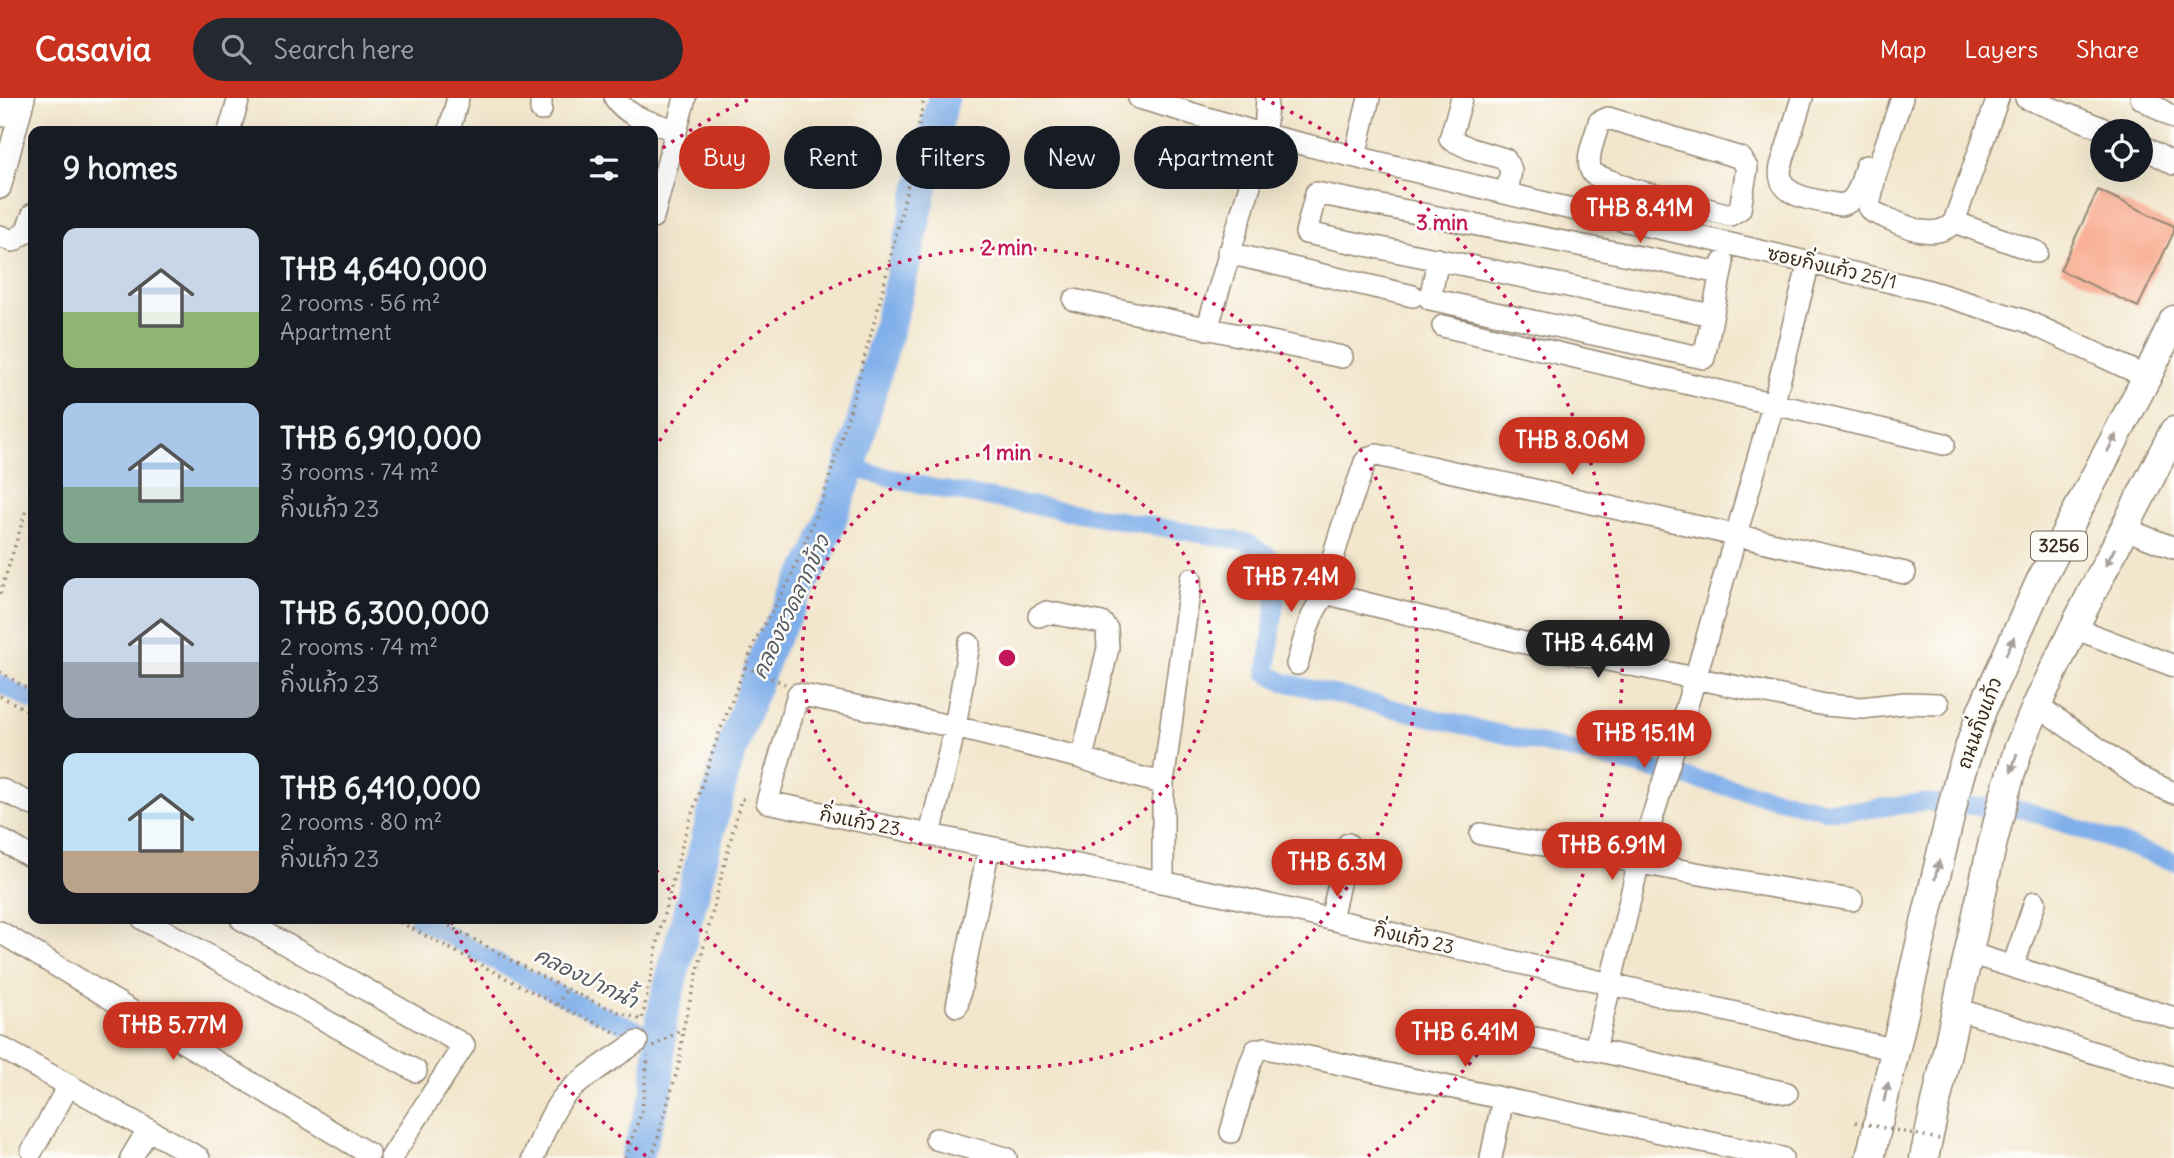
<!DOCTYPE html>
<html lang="en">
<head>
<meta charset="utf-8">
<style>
	body { margin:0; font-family:Delius,"Playpen Sans Thai",sans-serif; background:#242831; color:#f1f3f6; height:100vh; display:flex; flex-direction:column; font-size:26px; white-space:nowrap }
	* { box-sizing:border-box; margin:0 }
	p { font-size:23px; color:#9ea1a6 }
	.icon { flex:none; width:38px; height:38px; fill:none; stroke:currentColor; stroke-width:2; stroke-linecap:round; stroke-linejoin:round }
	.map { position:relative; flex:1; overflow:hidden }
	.drawer { position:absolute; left:28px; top:28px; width:630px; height:798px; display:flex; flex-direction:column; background:#171b24; border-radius:14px; box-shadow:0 7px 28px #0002 }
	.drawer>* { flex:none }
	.guide { position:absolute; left:679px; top:28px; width:665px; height:63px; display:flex; gap:14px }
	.controls { position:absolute; left:2090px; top:21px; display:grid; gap:14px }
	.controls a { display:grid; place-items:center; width:63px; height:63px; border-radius:50%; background:#171b24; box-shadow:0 7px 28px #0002; font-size:35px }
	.price { position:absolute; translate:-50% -60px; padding:0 16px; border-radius:24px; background:#c8321e; color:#fff; font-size:23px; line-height:46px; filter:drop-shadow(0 2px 4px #0008) }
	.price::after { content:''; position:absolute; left:50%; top:42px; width:21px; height:16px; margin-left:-10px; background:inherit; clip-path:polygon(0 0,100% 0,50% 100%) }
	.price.current { background:#222; color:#fff }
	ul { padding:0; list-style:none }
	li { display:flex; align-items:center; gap:21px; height:175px; padding:0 35px }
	li span { display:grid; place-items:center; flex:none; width:196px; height:140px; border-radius:14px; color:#555 }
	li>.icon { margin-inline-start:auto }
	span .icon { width:84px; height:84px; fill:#fffc; stroke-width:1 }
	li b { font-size:30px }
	h2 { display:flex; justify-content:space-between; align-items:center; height:84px; padding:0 35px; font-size:30px }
	.pill { padding:0 24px; border-radius:32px; background:#171b24; box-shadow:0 7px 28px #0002; font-size:24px; line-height:63px }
	.pill.current { background:#c8321e; color:#fff }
	header { display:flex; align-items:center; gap:42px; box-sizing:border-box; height:98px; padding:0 35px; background:#c8321e; color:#fff }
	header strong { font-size:33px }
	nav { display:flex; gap:38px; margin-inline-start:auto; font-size:24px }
	.search { width:490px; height:63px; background:#242831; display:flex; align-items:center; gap:18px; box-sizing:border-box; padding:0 24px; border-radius:38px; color:#9ea1a6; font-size:26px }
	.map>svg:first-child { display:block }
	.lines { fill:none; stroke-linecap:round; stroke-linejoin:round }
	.canal { stroke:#80afea; stroke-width:18 }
	.river { stroke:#80afea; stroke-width:32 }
	.building { fill:#f8a689 }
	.minor-casing { stroke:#968875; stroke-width:24 }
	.major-casing { stroke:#968875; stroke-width:31 }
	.path { stroke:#968875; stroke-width:3.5; stroke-dasharray:2 5; stroke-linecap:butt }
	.minor { stroke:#fff; stroke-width:21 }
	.major { stroke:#fff; stroke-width:28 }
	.path-bridge { stroke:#968875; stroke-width:3.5; stroke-dasharray:2 5; stroke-linecap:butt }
	.oneway { fill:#a79f9a }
	.ring { fill:none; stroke:#c2185b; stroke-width:3.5; stroke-dasharray:3.5 7 }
	.labels { text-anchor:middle; stroke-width:5; stroke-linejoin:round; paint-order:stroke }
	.shield { fill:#fdfcf7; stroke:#75695f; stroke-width:2 }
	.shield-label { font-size:18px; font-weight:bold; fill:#3b2a1e }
	.street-label { font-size:19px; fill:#3b2a1e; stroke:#fdfcf7 }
	.water-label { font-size:21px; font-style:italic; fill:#535965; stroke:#fdfcf7 }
	.centre { fill:#c2185b; stroke:#fdfcf7; stroke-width:3.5 }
	.ring-label { font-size:21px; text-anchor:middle; font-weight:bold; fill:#c2185b; stroke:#fdfcf7; stroke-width:5; stroke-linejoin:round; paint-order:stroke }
</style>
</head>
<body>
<header>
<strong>Casavia</strong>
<div class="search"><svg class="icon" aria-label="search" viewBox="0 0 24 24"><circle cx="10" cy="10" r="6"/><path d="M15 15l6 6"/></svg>Search here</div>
<nav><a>Map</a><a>Layers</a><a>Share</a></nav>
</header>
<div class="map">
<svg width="2174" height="1060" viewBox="0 0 2174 1060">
	<rect width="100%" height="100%" fill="#fdfcf7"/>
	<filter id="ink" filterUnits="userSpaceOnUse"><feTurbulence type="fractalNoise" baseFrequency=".0143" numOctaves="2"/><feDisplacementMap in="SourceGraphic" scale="14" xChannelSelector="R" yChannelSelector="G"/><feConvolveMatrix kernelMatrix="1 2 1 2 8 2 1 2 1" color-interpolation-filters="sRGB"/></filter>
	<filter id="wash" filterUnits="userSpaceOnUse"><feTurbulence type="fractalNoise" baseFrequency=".00686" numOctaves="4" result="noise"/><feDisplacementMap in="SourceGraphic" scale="28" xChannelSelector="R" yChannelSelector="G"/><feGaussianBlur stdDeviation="1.57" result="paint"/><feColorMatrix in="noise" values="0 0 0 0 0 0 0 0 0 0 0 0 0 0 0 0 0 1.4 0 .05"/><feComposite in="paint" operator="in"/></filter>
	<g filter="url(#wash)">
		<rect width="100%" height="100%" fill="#f2e6cc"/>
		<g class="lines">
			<path class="canal" d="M850 370 939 391 1246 444 1273 461 1278 483 1267 575 1284 584 1445 623 1826 712H1863L1924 704 2025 712 2174 764
				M0 586 33 603
				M418 821C496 864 576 910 660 940"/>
			<path class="river" d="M636 1060 657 994 661 922 725 670 768 550 818 456 850 370 897 197 943 0"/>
		</g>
		<g id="blocks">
			<path class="building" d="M2098 92 2174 128V134L2138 209 2060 172Z"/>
		</g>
	</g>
	<g filter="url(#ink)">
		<use href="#blocks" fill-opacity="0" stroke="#968875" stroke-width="2"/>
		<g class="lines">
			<defs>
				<path id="minor" d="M541 0V12
					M615 0C629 21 654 25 676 32
					M1139 0 1265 37 1554 107 1726 145 1929 193 2026 223 2147 279
					M1462 0 1450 41 1471 51 1505 61 1511 72 1507 95
					M1802 0 1781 68C1774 101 1818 102 1841 107 1859 104 1861 82 1866 68
					M1902 0 1875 78 1869 109 1873 114C1896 123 1933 147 1954 124L1998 0
					M2026 0 2109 33
					M2141 0 2174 20
					M0 18 5 0
					M1608 20 1741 60 1747 70 1740 111 1730 117 1631 91 1593 76C1583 62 1596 39 1599 24Z
					M229 33 239 0
					M449 33 458 0
					M2140 47 2174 66
					M1355 58 1369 0
					M0 90 24 0
					M653 119 685 0
					M1954 124 2037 154
					M0 138 13 143 26 134 33 116
					M1228 155 1413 198
					M1438 161 1430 201 1704 260 1723 164
					M1074 202 1342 259
					M1712 217 1306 135 1316 95 1720 175
					M1443 228 1944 346
					M1207 231 1265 37 1267 0
					M2125 431 2174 450
					M1905 475 1377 357 1370 359 1365 364C1357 389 1323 473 1329 494L1337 498 1520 544 1825 607 1862 610 1905 605 1938 606
					M1039 518 1047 514 1102 525 1107 531 1108 550 1082 660
					M2074 530 2174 568
					M1297 566C1305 542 1309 511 1329 494
					M2037 607 2140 680 2174 695
					M1163 685 1134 678 1082 660 955 629 798 596 767 704 1235 799 1896 952
					M0 691 33 707
					M1481 736C1605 757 1728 783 1852 802
					M930 737 955 629 969 546
					M0 741 33 760
					M1163 784V685L1191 481
					M143 821 416 973
					M241 821 464 947 391 1060
					M1331 821 1348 746
					M0 834 369 1056
					M1969 855 2174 920
					M2013 868 2035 804
					M957 908 989 749
					M1957 911 2174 980
					M1490 931 1595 952 1787 995
					M0 949 199 1060
					M1595 952 1639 763 1695 581 1774 304 1809 164
					M1231 1034 1250 966 1256 952 1266 950 1782 1060
					M936 1041 1006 1060
					M32 1053 69 987
					M131 1060 148 1032
					M533 1060C542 1040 549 1018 562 1001 576 983 617 958 637 944
					M1491 1060 1503 1001"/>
				<path id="major" d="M1870 1060 1959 680 1982 612 2040 484 2147 279 2174 222
					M1924 1060 1991 752 2005 695 2018 652 2037 607 2074 530 2174 333"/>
			</defs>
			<use href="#minor" class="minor-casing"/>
			<use href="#major" class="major-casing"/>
			<path class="path" d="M0 496 27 409
				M745 569 785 586
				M0 574 33 594
				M0 598 33 615
				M394 821 557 907 619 936
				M437 821C504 857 570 899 642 922L662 824 685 737 718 638 756 541 789 484 823 400 850 312 880 203 906 95 924 0
				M557 907 567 890
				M653 949 682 931
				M625 1060 642 1013 648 958
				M652 1060 679 966 683 931 741 701 749 702"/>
			<use href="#minor" class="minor"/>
			<use href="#major" class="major"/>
			<path class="path-bridge" d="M1855 1024 1944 1042"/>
		</g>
		<defs><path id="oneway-solid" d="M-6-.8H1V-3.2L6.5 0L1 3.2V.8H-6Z" transform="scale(1.75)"/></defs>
		<g class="oneway">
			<use href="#oneway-solid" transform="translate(2112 345) rotate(-62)"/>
			<use href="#oneway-solid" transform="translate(2110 459) rotate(118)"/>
			<use href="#oneway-solid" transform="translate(2010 548) rotate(-66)"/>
			<use href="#oneway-solid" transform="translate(2014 665) rotate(107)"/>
			<use href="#oneway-solid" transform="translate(1937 772) rotate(-77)"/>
			<use href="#oneway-solid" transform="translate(1886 994) rotate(-77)"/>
		</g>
	</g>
	<g class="ring">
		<circle cx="1007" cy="560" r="205"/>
		<path d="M654 352A410 410 0 1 1 654 768"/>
		<path d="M646 1058A615 615 0 0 1 452 825M654 56A615 615 0 0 1 752 0M1262 0A615 615 0 0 1 1368 1058"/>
	</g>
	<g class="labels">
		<rect class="shield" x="2031" y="433.5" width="56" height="29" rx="5"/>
		<g class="shield-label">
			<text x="2059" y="454">3256</text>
		</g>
		<g class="street-label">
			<text transform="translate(1832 169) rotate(13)" y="7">ซอยกิ่งแก้ว 25/1</text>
			<text transform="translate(1979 625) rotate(-70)" y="7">ถนนกิ่งแก้ว</text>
			<text transform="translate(860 723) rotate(11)" y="7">กิ่งแก้ว 23</text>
			<text transform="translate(1414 840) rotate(13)" y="7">กิ่งแก้ว 23</text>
		</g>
		<g class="water-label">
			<text transform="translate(791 509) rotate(-65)" y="7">คลองชวดลากข้าว</text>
			<text transform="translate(586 880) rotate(26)" y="7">คลองปากน้ำ</text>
		</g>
	</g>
	<circle cx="1007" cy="560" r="10" class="centre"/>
	<g class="ring-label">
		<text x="1442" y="132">3 min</text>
		<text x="1007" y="157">2 min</text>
		<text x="1007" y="362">1 min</text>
	</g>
</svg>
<div class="controls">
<a><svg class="icon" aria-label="locate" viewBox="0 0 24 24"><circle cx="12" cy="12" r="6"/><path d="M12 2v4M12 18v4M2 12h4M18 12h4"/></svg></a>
</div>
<b class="price" style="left:1640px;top:147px">THB 8.41M</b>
<b class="price" style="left:1572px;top:379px">THB 8.06M</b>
<b class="price" style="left:1291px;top:516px">THB 7.4M</b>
<b class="price current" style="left:1598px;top:582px">THB 4.64M</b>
<b class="price" style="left:1644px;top:672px">THB 15.1M</b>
<b class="price" style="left:1612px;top:784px">THB 6.91M</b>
<b class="price" style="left:1337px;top:801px">THB 6.3M</b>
<b class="price" style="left:173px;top:964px">THB 5.77M</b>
<b class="price" style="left:1465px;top:971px">THB 6.41M</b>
<div class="guide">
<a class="pill current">Buy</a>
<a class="pill">Rent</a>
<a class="pill">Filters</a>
<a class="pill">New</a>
<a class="pill">Apartment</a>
</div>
<section class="drawer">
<h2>9 homes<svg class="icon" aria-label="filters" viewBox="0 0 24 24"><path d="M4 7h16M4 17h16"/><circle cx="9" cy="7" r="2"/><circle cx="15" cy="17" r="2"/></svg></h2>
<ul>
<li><span style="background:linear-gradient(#c9d6e8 60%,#8fb573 0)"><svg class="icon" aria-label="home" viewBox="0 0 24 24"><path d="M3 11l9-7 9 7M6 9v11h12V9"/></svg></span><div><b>THB 4,640,000</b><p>2 rooms · 56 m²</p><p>Apartment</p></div></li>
<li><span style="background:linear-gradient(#a9c7e8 60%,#7fa58c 0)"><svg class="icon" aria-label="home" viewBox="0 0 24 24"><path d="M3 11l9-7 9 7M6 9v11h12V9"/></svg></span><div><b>THB 6,910,000</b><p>3 rooms · 74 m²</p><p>กิ่งแก้ว 23</p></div></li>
<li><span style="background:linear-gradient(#c9d6e8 60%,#9aa5b1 0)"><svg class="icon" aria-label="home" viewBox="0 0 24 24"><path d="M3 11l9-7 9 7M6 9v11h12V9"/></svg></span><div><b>THB 6,300,000</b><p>2 rooms · 74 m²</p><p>กิ่งแก้ว 23</p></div></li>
<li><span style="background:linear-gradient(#bfe0f5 70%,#b9a48a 0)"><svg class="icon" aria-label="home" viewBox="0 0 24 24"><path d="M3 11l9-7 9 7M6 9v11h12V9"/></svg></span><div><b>THB 6,410,000</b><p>2 rooms · 80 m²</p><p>กิ่งแก้ว 23</p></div></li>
</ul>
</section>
</div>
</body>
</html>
